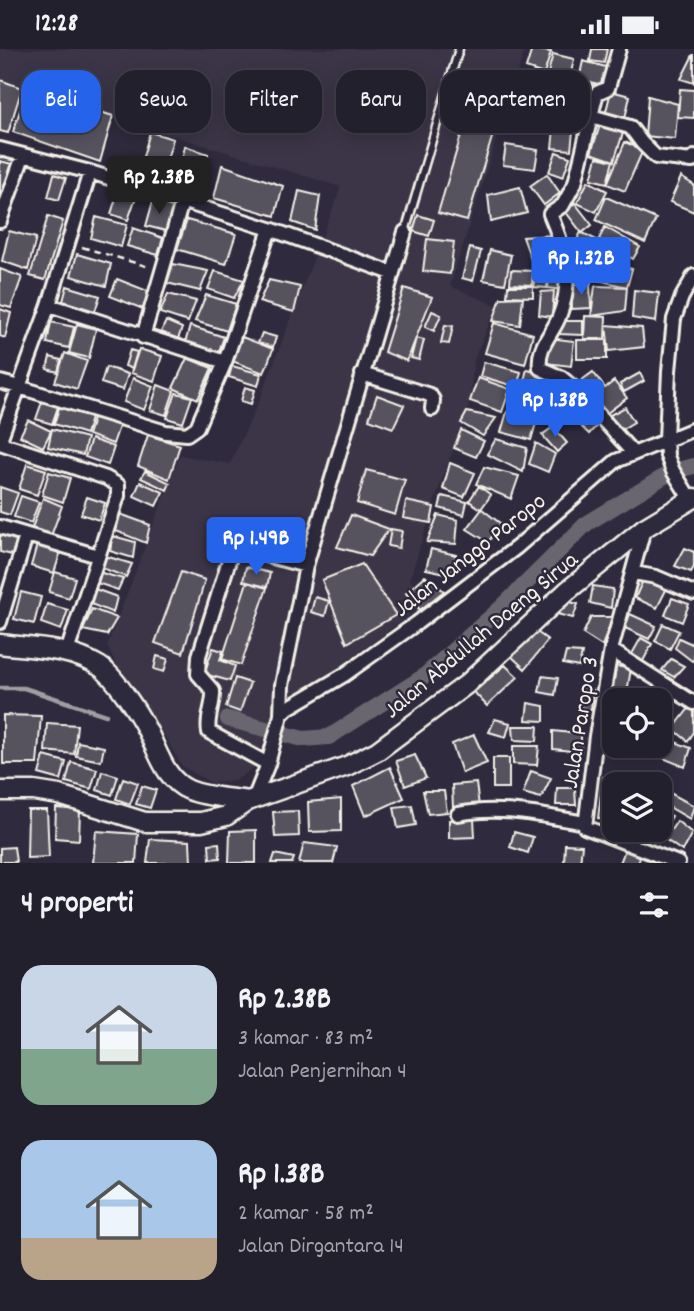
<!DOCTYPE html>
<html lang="id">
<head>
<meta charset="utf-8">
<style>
	body { margin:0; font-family:Dekko,sans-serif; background:#2f2d3a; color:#f1f3f6; height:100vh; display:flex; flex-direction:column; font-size:26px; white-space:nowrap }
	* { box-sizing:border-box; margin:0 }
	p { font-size:23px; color:#a3a3aa }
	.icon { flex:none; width:38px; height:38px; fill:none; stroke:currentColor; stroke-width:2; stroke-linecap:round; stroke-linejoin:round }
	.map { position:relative; height:814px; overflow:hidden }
	.drawer { display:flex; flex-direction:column; background:#23202e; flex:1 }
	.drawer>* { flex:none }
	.top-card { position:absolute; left:21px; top:21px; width:653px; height:63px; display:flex; gap:14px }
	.fabs { position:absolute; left:602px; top:639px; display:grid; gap:14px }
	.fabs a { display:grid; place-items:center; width:70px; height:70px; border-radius:14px; background:#23202e; box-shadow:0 4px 18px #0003,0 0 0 2px #403e4a; font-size:35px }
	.price { position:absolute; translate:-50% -60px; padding:0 16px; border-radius:7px; background:#2563eb; color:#fff; font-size:23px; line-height:46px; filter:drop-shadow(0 2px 4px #0008) }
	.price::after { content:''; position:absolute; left:50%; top:42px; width:21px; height:16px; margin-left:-10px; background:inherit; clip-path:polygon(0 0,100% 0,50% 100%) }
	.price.on { background:#222; color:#fff }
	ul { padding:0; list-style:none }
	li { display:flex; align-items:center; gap:21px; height:175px; padding:0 21px }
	li span { display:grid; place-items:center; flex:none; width:196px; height:140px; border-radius:21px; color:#555 }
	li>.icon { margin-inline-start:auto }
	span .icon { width:84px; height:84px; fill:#fffc; stroke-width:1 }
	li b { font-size:30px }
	h2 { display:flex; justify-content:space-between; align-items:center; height:84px; padding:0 21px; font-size:30px }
	.chip { padding:0 24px; border-radius:21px; background:#23202e; box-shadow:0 4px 18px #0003,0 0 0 2px #403e4a; font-size:24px; line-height:63px }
	.chip.on { background:#2563eb; color:#fff }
	.status { display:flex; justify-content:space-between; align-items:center; height:49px; padding:0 35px; background:#23202e; direction:ltr }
	.status svg { height:19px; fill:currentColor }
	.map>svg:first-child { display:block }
	.built { fill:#3b3647 }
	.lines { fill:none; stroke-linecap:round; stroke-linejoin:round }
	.stream { stroke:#a19ea0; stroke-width:4.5 }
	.canal { stroke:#6a6670; stroke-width:16 }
	.building { fill:#56525f; stroke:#f4f1e8; stroke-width:2 }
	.lane-casing { stroke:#f4f1e8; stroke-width:11 }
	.street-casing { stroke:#f4f1e8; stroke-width:18 }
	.secondary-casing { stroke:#f4f1e8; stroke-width:23 }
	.path { stroke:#f4f1e8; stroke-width:2.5; stroke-dasharray:7 5; stroke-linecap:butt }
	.lane { stroke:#2f2a3d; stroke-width:6 }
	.street { stroke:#2f2a3d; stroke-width:12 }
	.secondary { stroke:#2f2a3d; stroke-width:18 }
	.labels { text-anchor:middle; stroke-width:5; stroke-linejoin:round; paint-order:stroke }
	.street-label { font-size:24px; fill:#f4f1e8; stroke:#2f2a3d }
</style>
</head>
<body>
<div class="status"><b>12:28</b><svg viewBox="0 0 49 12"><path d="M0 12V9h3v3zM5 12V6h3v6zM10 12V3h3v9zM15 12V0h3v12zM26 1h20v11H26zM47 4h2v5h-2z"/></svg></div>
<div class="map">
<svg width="694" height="814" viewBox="0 0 694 814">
	<rect width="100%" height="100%" fill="#2f2a3d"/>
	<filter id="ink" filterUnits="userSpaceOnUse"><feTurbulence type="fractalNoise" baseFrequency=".0143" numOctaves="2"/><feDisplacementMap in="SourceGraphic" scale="14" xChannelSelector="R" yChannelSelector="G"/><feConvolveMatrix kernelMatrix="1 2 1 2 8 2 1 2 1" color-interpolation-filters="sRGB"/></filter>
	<g filter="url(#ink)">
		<path class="built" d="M0 0H525L450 237 497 257 474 310 469 357 440 436 410 529 422 557 312 638 267 680 257 716 235 732 211 734 182 717 158 676 121 626 107 597 180 406 230 415 260 350 341 138 0 34Z"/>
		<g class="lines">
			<path class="stream" d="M0 639H24L106 666"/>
			<path class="canal" d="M228 670 303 690 329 688 423 628 502 558 586 475 673 422 694 417"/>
		</g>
		<path class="building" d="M532 0 551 3 544 25 526 19Z
			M592 0H607L604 14 590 12Z
			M553 5 574 10 570 29 548 24Z
			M693 6H694V34L681 30Z
			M583 12 606 18 602 36 579 30Z
			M534 24 563 30 559 48 530 42Z
			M479 26 508 35 467 172 438 164Z
			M0 31 22 39 8 84 0 82Z
			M578 35 602 36 601 45 578 44Z
			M27 40 113 67 100 113 13 83Z
			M680 40 694 41V69L678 68Z
			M611 42 630 47 624 74 604 70Z
			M648 47 678 55 675 90 645 87Z
			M519 49 545 54 540 80 514 76Z
			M563 56 588 61 585 80 559 75Z
			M601 73 624 81 614 112 591 104Z
			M554 80 573 82 571 101 552 99Z
			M150 83 173 90 160 134 137 129Z
			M625 93 643 101 625 142 607 135Z
			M506 96 538 101 535 120 503 116Z
			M185 97 208 105 198 142 176 137Z
			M556 103 570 108 563 128 549 123Z
			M597 108 613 112 607 134 591 130Z
			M0 112 16 116 5 147 0 146Z
			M222 116 283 137 275 167 214 149Z
			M54 125 66 129 59 151 48 148Z
			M547 125 560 144 544 156 530 137Z
			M681 128 694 136V163L670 153Z
			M588 132 607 142 596 163 577 154Z
			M520 138 527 164 491 173 488 146Z
			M299 142 320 147 315 181 292 173Z
			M118 143 136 148 128 171 111 165Z
			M606 148 656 170 645 194 596 171Z
			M153 152 173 158 166 182 146 177Z
			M575 154 592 176 582 184 565 162Z
			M418 166 434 171 429 187 413 182Z
			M48 167 63 172 45 231 30 227Z
			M96 168 127 176 121 198 91 189Z
			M187 171 236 185 226 215 177 200Z
			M605 178 640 198 633 210 599 190Z
			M133 179 163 189 158 206 127 197Z
			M9 182 36 189 28 221 2 212Z
			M581 183 604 195 595 214 571 202Z
			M553 186 559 215 532 213 523 188Z
			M427 190 454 193 450 225 423 222Z
			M470 199 481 202 473 232 462 229Z
			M490 201 511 206 505 235 483 231Z
			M77 205 111 215 106 237 71 227Z
			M599 212 632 220 627 238 594 230Z
			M173 215 208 222 200 242 167 234Z
			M536 215 549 216 547 239 534 238Z
			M551 216 566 219 563 241 548 239Z
			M571 218 592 219 591 234H570Z
			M0 220 22 228 11 259 0 256Z
			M511 221 533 222 532 236 510 235Z
			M215 222 244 231 234 249 208 240Z
			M117 230 150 243 143 260 110 247Z
			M269 231 300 238 294 263 259 253Z
			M590 235 591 259 572 260 571 236Z
			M67 237 100 247 95 262 63 252Z
			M508 237H533V248L507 247Z
			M595 237 627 238 625 262 591 267Z
			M404 239 432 248 407 312 384 303Z
			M634 241 659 244 656 273 632 269Z
			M554 242 552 268 539 266 541 243Z
			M168 245 196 252 188 273 160 264Z
			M206 246 236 255 227 282 195 272Z
			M523 248 520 276 493 272 501 249Z
			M0 260 11 264 5 289 0 287Z
			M432 262 441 266 434 282 425 278Z
			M585 267 606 268 605 290H584Z
			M166 272 182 279 178 290 161 283Z
			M559 272H583V286L558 285Z
			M51 273 74 278 69 299 47 294Z
			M494 274 533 285 525 315 485 304Z
			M77 275 96 280 89 309 69 304Z
			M445 276 453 277 449 295 441 294Z
			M606 276 642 279 644 298 609 302Z
			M190 277 224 288 218 305 185 294Z
			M262 284 276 288 273 298 258 294Z
			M242 288 273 300 264 324 232 312Z
			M416 289 424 291 419 311 411 309Z
			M549 289 574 292 571 317 545 314Z
			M577 291H607V310H577Z
			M139 300 162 307 154 332 131 324Z
			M130 301 137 303 132 320 125 317Z
			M65 304 87 312 77 340 55 333Z
			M50 308 61 311 58 323 47 320Z
			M187 309 212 319 198 350 173 339Z
			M484 313 521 323 517 338 480 327Z
			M232 317 261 325 258 337 229 328Z
			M106 318 128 325 123 341 101 334Z
			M527 320 544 324 537 351 520 347Z
			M593 323 605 339 614 332 627 349 603 367 578 334Z
			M640 324 644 332 624 343 620 335Z
			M133 329 153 337 144 361 124 353Z
			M478 329 510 340 502 363 470 352Z
			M158 336 174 342 166 366 150 361Z
			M564 336 582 354 559 376 542 358Z
			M245 338 255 341 251 355 241 352Z
			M176 344 192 348 183 374 167 369Z
			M377 346 404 356 393 379 369 370Z
			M43 350 59 355 52 375 36 370Z
			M60 356 92 366 86 385 54 375Z
			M585 357 601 372 589 385 572 369Z
			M625 358 634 373 619 382 610 366Z
			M467 363 496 369 483 387 461 374Z
			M507 363 537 371 531 391 501 383Z
			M95 364 121 372 113 395 88 386Z
			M28 371 51 382 43 398 20 387Z
			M553 378 567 394 557 403 542 386Z
			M52 380 87 389 83 406 48 398Z
			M461 381 484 392 476 408 454 399Z
			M148 386 180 396 169 430 138 417Z
			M91 390 114 398 108 416 85 408Z
			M496 390 527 399 523 423 487 405Z
			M536 394 555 405 548 423 529 415Z
			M450 414 475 424 464 448 443 440Z
			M27 415 46 421 37 446 19 440Z
			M484 418 519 427 511 450 476 435Z
			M366 421 405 431 395 466 357 454Z
			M145 422 170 434 167 441 141 429Z
			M49 423 70 429 63 453 42 446Z
			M140 433 163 443 156 457 134 447Z
			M479 437 491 446 481 460 469 452Z
			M0 438 18 444 10 466 0 463Z
			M21 447 39 453 31 474 14 468Z
			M442 447 467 453 464 466 439 459Z
			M87 448 105 454 99 471 81 465Z
			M43 449 62 457 51 487 32 479Z
			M406 452 434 458 431 474 403 469Z
			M482 460 501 475 488 493 467 480Z
			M120 465 150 476 146 494 116 482Z
			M351 466 389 480 370 507 337 498Z
			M438 466 458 471 456 495 427 493Z
			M0 480 18 485 12 506 0 503Z
			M391 480 402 482 399 499 388 497Z
			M113 487 135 493 133 509 110 502Z
			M38 492 62 499 54 524 31 517Z
			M685 499 694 503V518L691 523 675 517Z
			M431 500 456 506 451 525 426 520Z
			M105 507 132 515 126 528 102 519Z
			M362 515 396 566 347 594 322 531Z
			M246 518 270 524 267 538 243 532Z
			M55 523 75 529 69 549 49 543Z
			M98 523 123 530 118 541 94 533Z
			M181 523 205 531 183 604 155 594Z
			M425 527 444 542 420 561 406 544Z
			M643 531 667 539 657 559 635 549Z
			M247 533 267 539 241 616 222 610Z
			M593 537 613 540 611 559 590 554Z
			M95 540 117 548 113 564 91 555Z
			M21 543 41 548 34 575 14 570Z
			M315 548 329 552 325 567 311 563Z
			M672 549 689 555 682 573 665 566Z
			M562 551 578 555 573 569 557 565Z
			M47 555 68 561 61 581 41 574Z
			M92 560 117 569 107 586 83 581Z
			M630 565 656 577 649 590 625 579Z
			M591 568H613L602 597 583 585Z
			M663 575 679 582 670 600 655 592Z
			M534 581 548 591 525 620 509 605Z
			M641 589 652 595 641 616 629 610Z
			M679 589 694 596V610L692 612 675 599Z
			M213 599 223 602 220 611 235 617 230 632 204 625Z
			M566 603 582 604 579 618 563 615Z
			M157 607 168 610 164 623 154 620Z
			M671 610 684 617 674 628 662 621Z
			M505 616 518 628 487 657 474 643Z
			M616 617 631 620 626 649 612 646Z
			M542 627 558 629 555 646 539 643Z
			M235 629 250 634 240 663 226 658Z
			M658 639 676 651 660 673V651H648Z
			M582 640 593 641 591 661 579 658Z
			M528 654 544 657V672L526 671Z
			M690 658 694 661V683L688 692 673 680Z
			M3 666 41 667 37 715H3Z
			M495 670 510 674 506 688 489 683Z
			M47 674 77 676 74 705 45 702Z
			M513 677H538L537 692 514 691Z
			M553 682 581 685V703L553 700Z
			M474 686 487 714 462 724 452 695Z
			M665 689 691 699 685 718 658 707Z
			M78 693 104 698 101 712 76 707Z
			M513 697H539L537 716 513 715Z
			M415 706 426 729 405 737 396 712Z
			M44 707 66 713 61 731 39 725Z
			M493 709H509V739H493Z
			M71 713 97 720 91 740 66 733Z
			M390 718 404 749 365 767 353 737Z
			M102 722 118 727 112 746 97 741Z
			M531 722 551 729 541 749 523 744Z
			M603 728 617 729 614 735 611 770 598 769Z
			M123 729 138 734 130 755 116 750Z
			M476 734 479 757 453 759 452 736Z
			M142 737 156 741 150 759 136 755Z
			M557 739H575L576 756H556Z
			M423 742H444L447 763 428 765Z
			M670 744 694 757 690 770 664 755Z
			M341 750V782L309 783 308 753Z
			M412 756 416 776 398 779 394 758Z
			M56 759 80 761 79 791 55 789Z
			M660 760 672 767 659 789 649 782 650 780H660Z
			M28 761H47L49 808 27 809Z
			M298 762 299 787 275 788 273 763Z
			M474 770 475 788 449 789V771Z
			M677 772 692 784 682 802 665 790Z
			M256 781V814H229L230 782Z
			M96 782 138 785 136 814H93Z
			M514 783 533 788 528 804 510 798Z
			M150 790 190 792 191 814H147Z
			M219 794 220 809 210 810 209 795Z
			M304 794 337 798 333 814H299Z
			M565 795 582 796 580 814H564Z
			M14 798 16 813H0V799Z
			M625 801 641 806 638 814H620Z
			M275 805 294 809 292 814H272Z"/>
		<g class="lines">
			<defs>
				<path id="lane" d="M405 183 459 0"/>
				<path id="street" d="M619 0 608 39 597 44 595 51 575 134 563 156 550 165C565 200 574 230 559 268 552 286 537 297 540 319L562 329 575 340 633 404
					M591 67 630 78 642 94 656 108 692 112 694 108
					M0 100 90 123 270 180 392 224
					M0 172 23 107
					M694 227 682 248 674 270 669 322 666 390 667 407 673 422 691 451H694
					M49 256 90 123
					M143 288 182 153
					M362 325 430 346 433 351 432 360
					M0 333 19 338 49 256 225 313 270 180
					M0 391 19 338 166 383 187 385 197 378 225 313
					M0 394 106 429 118 436V447L67 603
					M0 478 98 507
					M644 480 611 601 596 687 585 778 678 814
					M634 524 656 528 694 544
					M0 573 26 487
					M611 601 694 654
					M281 666 282 636 306 517 405 183
					M268 715 209 683C206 669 214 656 213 642L198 625 199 607 231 505 244 500 306 517
					M254 750 268 715 281 666 288 659 344 626 417 574 517 498 616 412 694 380
					M458 765C500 756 544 767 585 774"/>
				<path id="secondary" d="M0 595C33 599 70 599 99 617 114 626 139 665 147 681 158 702 165 731 189 741 206 748 230 749 248 752
					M0 742H34L59 746 145 773H201L226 767 248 752 347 717 377 702 467 635 567 542 644 479 694 449"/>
			</defs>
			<use href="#lane" class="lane-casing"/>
			<use href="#street" class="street-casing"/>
			<use href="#secondary" class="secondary-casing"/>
			<path class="path" d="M82 198 149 218"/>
			<use href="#lane" class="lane"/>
			<use href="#street" class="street"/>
			<use href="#secondary" class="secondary"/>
		</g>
	</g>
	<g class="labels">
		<g class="street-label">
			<text transform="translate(469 505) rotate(-38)" y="8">Jalan Janggo Paropo</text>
			<text transform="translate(480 585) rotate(-40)" y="8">Jalan Abdullah Daeng Sirua</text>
			<text transform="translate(579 673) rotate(-81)" y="8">Jalan Paropo 3</text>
		</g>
	</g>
</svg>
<div class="fabs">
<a><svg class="icon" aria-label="locate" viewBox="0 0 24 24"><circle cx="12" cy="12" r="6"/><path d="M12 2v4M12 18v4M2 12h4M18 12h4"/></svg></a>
<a><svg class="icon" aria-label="layers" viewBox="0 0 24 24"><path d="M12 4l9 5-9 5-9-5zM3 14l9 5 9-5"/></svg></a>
</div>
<b class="price on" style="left:159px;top:167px">Rp 2.38B</b>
<b class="price" style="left:581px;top:248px">Rp 1.32B</b>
<b class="price" style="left:555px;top:390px">Rp 1.38B</b>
<b class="price" style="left:256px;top:528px">Rp 1.49B</b>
<div class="top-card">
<a class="chip on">Beli</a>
<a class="chip">Sewa</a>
<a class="chip">Filter</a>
<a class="chip">Baru</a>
<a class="chip">Apartemen</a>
</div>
</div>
<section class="drawer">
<h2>4 properti<svg class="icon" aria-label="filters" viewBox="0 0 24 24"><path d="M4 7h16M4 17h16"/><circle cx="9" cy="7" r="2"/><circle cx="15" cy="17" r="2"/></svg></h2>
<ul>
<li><span style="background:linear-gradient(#c9d6e8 60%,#7fa58c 0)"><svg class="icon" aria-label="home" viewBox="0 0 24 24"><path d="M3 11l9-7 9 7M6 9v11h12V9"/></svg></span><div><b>Rp 2.38B</b><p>3 kamar · 83 m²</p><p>Jalan Penjernihan 4</p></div></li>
<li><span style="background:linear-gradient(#a9c7e8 70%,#b9a48a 0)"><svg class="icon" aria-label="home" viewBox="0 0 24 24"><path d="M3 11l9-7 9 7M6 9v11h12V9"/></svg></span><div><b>Rp 1.38B</b><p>2 kamar · 58 m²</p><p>Jalan Dirgantara 14</p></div></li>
</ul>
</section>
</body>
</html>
